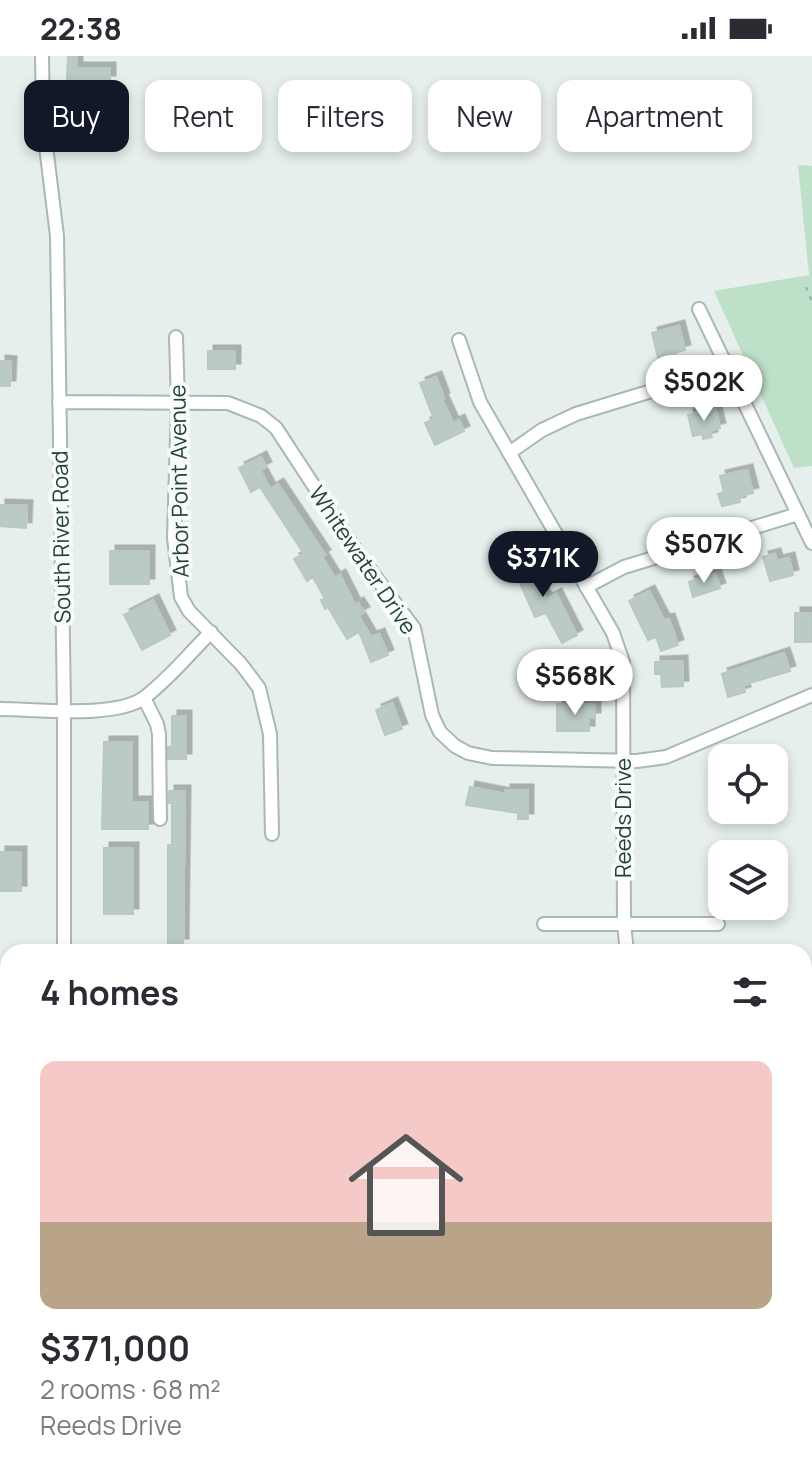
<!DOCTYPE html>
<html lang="en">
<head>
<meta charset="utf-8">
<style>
	body { margin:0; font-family:Manrope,sans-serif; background:#f2f2f3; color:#2b2b33; height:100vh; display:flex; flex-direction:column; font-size:30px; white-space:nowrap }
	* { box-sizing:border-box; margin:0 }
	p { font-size:26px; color:#7c7c81 }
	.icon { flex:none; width:44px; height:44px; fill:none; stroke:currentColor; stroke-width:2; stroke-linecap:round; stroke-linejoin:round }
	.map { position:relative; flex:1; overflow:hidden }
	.details { position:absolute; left:0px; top:888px; width:812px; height:536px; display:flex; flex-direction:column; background:#fff; border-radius:24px 24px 0 0; box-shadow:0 4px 12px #0003 }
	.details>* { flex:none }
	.top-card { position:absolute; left:24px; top:24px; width:764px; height:72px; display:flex; gap:16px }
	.tools { position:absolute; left:708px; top:688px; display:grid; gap:16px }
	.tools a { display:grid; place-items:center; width:80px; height:80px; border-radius:16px; background:#fff; box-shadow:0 4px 12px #0003; font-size:40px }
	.price { position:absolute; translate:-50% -68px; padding:0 18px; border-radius:28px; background:#fff; color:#222; font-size:26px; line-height:52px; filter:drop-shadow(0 2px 4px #0008) }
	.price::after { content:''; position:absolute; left:50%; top:48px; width:24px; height:18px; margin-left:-12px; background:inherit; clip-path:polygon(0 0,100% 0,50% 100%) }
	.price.on { background:#111827; color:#fff }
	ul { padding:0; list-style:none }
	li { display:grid; align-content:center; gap:16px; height:424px; padding:0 40px }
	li+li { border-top:2px solid #e1e1e2 }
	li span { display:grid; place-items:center; height:248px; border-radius:16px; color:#555 }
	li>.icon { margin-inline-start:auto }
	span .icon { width:144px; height:144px; fill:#fffc; stroke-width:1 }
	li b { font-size:34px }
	h2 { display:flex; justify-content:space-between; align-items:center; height:96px; padding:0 40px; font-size:34px }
	.tag { padding:0 28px; border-radius:16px; background:#fff; box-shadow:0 4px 12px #0003; font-size:28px; line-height:72px }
	.tag.on { background:#111827; color:#fff }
	.status { display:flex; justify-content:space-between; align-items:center; height:56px; padding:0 40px; background:#fff; direction:ltr }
	.status svg { height:22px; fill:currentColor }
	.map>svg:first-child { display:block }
	.green { fill:#bfe0c8 }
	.building { fill:#bbcac4; stroke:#b8c9c2; stroke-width:2; filter:url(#shadow) }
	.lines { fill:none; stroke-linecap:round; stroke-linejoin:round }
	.minor-casing { stroke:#a8b8b2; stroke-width:16 }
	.path { stroke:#86b3a5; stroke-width:2; stroke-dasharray:4 6; stroke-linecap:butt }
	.minor { stroke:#fff; stroke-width:12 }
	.labels { text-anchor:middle; stroke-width:8; stroke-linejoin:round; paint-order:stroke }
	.street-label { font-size:22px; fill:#24423a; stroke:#f7fbf9 }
</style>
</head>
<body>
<div class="status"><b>22:38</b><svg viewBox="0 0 49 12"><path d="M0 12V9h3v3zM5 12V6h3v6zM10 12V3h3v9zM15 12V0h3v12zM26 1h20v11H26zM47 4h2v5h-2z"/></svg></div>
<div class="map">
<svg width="812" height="1424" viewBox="0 0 812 1424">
	<defs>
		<filter id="shadow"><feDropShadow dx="5.5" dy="-5.5" stdDeviation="0" flood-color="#0004"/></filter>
	</defs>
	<rect width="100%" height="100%" fill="#e6efeb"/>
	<path class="green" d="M798 109 812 110V410L794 412 714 235 809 219Z"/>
	<path class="building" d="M68 0H77V12H110V25L67 24Z
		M679 270 685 294 670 298 671 302 659 306 652 277Z
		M208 295H235V313H208Z
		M0 305 11 306 10 330H0Z
		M436 321 444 342 442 343 453 367 459 364 464 375 435 389 425 367 434 363 420 327Z
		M715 352 720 372 710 375 712 381 703 383 702 378 693 380 688 359Z
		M261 401 266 411 260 414 270 433 278 428 325 499 322 501 335 522 340 519 355 549 358 547 364 556 358 559 371 581 379 578 388 599 371 606 359 576 347 583 328 551 325 553 321 544 325 543 313 521 307 525 294 503 304 498 260 431 251 436 239 412Z
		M747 414 753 437 739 440 740 446 722 450 718 438 724 436 720 420Z
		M0 449 27 450 26 472 0 470Z
		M110 495H149V528H110Z
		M775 498 777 505 789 502 793 519 770 525 763 501Z
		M526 500 532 512 539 508 545 520 537 524 546 543 556 538 577 579 562 587 546 557 535 561 511 507Z
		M715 518 720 532 693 541 689 526Z
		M649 535 664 564 669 563 678 589 661 595 656 581 648 584 629 545Z
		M153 544 170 579 142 594 124 559Z
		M795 557H812V586H795Z
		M784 597 790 615 743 629 745 636 728 641 722 618Z
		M682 605 683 630 662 631 661 618H655V606Z
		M392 647 402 673 385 679 376 654Z
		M557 648 595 649V662H589V675H557Z
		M172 660H186V703H168V691H172Z
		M104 686H132V746H148V773H102Z
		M470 731 505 738V734H528V763H518V757L466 749Z
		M169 735H185L183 888H168V789H172V747H169Z
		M104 792H133V858H104Z
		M0 796H21V835H0Z"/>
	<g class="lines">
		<defs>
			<path id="minor" d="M42 0 43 66 57 180 64 653V896
				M699 253 812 487
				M176 281 178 347 174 482 181 541 189 555 241 608 259 632 270 678 272 778
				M459 284 480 346 613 577 623 606 624 868 627 896
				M59 346 228 347 261 360 276 372 359 499 414 572 432 659 440 676 455 690 468 697 492 702 637 705 666 701 812 639
				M509 397 542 374 576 358 727 312
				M586 531 624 511 798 458
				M144 642 157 668 159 678 160 763
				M0 653C36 653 117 663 145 641 169 623 190 597 211 576
				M544 868H718
				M804 1067 812 1074
				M0 1323 8 1325
				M0 1407 8 1408
				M69 1416V1424"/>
		</defs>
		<use href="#minor" class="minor-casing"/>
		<path class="path" d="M806 231 812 246"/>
		<use href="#minor" class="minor"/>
	</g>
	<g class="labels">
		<g class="street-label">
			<text transform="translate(179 425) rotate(-91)" y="8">Arbor Point Avenue</text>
			<text transform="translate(61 481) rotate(-91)" y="8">South River Road</text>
			<text transform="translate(363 504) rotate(56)" y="8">Whitewater Drive</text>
			<text transform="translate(623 762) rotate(-90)" y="8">Reeds Drive</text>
		</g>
	</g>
</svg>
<div class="tools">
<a><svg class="icon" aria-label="locate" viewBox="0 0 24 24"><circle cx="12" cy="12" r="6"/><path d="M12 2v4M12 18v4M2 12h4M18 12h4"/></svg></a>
<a><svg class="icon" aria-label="layers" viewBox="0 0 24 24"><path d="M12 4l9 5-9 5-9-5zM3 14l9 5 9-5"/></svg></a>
</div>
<b class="price" style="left:704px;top:367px">$502K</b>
<b class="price" style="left:704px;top:529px">$507K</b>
<b class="price on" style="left:543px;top:543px">$371K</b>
<b class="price" style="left:575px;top:661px">$568K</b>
<div class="top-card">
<a class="tag on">Buy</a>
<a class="tag">Rent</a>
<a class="tag">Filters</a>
<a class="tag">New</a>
<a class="tag">Apartment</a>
</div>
<section class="details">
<h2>4 homes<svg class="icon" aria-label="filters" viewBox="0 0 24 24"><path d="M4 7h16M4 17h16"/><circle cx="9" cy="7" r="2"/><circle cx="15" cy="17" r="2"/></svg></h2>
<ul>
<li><span style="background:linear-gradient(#f6c9c9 65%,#b9a48a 0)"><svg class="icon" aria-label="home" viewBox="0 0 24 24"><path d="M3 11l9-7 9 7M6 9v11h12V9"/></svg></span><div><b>$371,000</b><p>2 rooms · 68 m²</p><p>Reeds Drive</p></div></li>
</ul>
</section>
</div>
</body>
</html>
